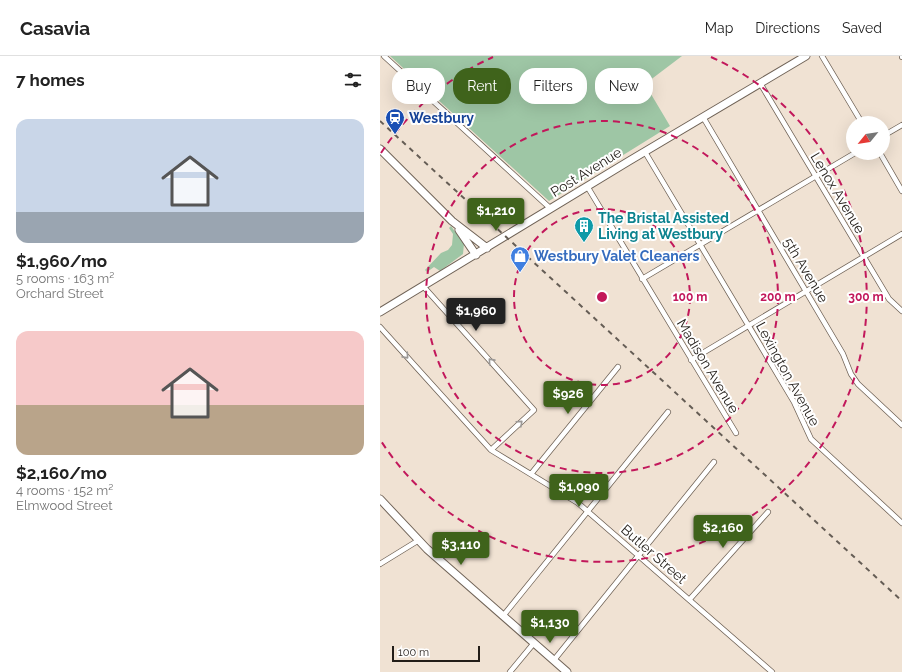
<!DOCTYPE html>
<html lang="en">
<head>
<meta charset="utf-8">
<style>
	body { margin:0; font-family:Raleway,sans-serif; background:#f2f2f2; color:#222; height:100vh; display:flex; flex-direction:column; font-size:15px; white-space:nowrap }
	* { box-sizing:border-box; margin:0 }
	p { font-size:13px; color:#767676 }
	.icon { flex:none; width:22px; height:22px; fill:none; stroke:currentColor; stroke-width:2; stroke-linecap:round; stroke-linejoin:round }
	.map { position:relative; flex:1; overflow:hidden }
	.panel { display:flex; flex-direction:column; background:#fff; width:380px }
	.panel>* { flex:none }
	.top-card { position:absolute; left:12px; top:12px; width:380px; height:36px; display:flex; gap:8px }
	.needle { width:26px; rotate:240deg }
	.buttons { position:absolute; left:466px; top:60px; display:grid; gap:8px }
	.buttons a { display:grid; place-items:center; width:44px; height:44px; border-radius:50%; background:#fff; box-shadow:0 4px 16px #0002; font-size:20px }
	.scale { position:absolute; left:12px; bottom:10px; width:88px; box-sizing:border-box; padding-left:4px; border:2px solid #221d18; border-top:0; font-size:11px; line-height:14px; white-space:nowrap; color:#221d18; -webkit-text-stroke:3px #fff; paint-order:stroke }
	.price { position:absolute; translate:-50% -34px; padding:0 9px; border-radius:4px; background:#3f631b; color:#fff; font-size:13px; line-height:26px; filter:drop-shadow(0 1px 2px #0008) }
	.price::after { content:''; position:absolute; left:50%; top:24px; width:12px; height:9px; margin-left:-6px; background:inherit; clip-path:polygon(0 0,100% 0,50% 100%) }
	.price.current { background:#222; color:#fff }
	ul { padding:0; list-style:none }
	li { display:grid; align-content:center; gap:8px; height:212px; padding:0 16px }
	li span { display:grid; place-items:center; height:124px; border-radius:12px; color:#555 }
	li>.icon { margin-inline-start:auto }
	span .icon { width:72px; height:72px; fill:#fffc; stroke-width:1 }
	li b { font-size:17px }
	h2 { display:flex; justify-content:space-between; align-items:center; height:48px; padding:0 16px; font-size:17px }
	.chip { padding:0 14px; border-radius:16px; background:#fff; box-shadow:0 4px 16px #0002; font-size:14px; line-height:36px }
	.chip.current { background:#3f631b; color:#fff }
	header { display:flex; align-items:center; gap:24px; box-sizing:border-box; height:56px; padding:0 20px; background:#fff; border-bottom:1px solid #e0e0e0 }
	header strong { font-size:19px }
	nav { display:flex; gap:22px; margin-inline-start:auto; font-size:14px }
	main { display:flex; flex:1; min-height:0 }
	.map>svg:first-child { display:block }
	.green { fill:#9ec6a5 }
	.lines { fill:none; stroke-linecap:round; stroke-linejoin:round }
	.street-casing { stroke:#706357; stroke-width:6 }
	.secondary-casing { stroke:#706357; stroke-width:9 }
	.street { stroke:#fff; stroke-width:4.5 }
	.secondary { stroke:#fff; stroke-width:7 }
	.rail { stroke:#655d55; stroke-width:2; stroke-dasharray:5 5; stroke-linecap:butt }
	.oneway { stroke:#9c9997 }
	.ring { fill:none; stroke:#c2185b; stroke-width:2; stroke-dasharray:7 5 }
	.labels { text-anchor:middle; stroke-width:4; stroke-linejoin:round; paint-order:stroke }
	.transit-label { font-size:14px; font-weight:bold; fill:#164399; stroke:#fff; text-anchor:start }
	.street-label { font-size:14px; fill:#221d18; stroke:#fff }
	.culture-label { font-size:14px; font-weight:bold; fill:#0d838f; stroke:#fff; text-anchor:start }
	.shop-label { font-size:14px; font-weight:bold; fill:#366cbe; stroke:#fff; text-anchor:start }
	.centre { fill:#c2185b; stroke:#fff; stroke-width:2 }
	.ring-label { font-size:12px; text-anchor:middle; font-weight:bold; fill:#c2185b; stroke:#fff; stroke-width:4; stroke-linejoin:round; paint-order:stroke }
</style>
</head>
<body>
<header>
<strong>Casavia</strong>
<nav><a>Map</a><a>Directions</a><a>Saved</a></nav>
</header>
<main>
<section class="panel">
<h2>7 homes<svg class="icon" aria-label="filters" viewBox="0 0 24 24"><path d="M4 7h16M4 17h16"/><circle cx="9" cy="7" r="2"/><circle cx="15" cy="17" r="2"/></svg></h2>
<ul>
<li><span style="background:linear-gradient(#c9d6e8 75%,#9aa5b1 0)"><svg class="icon" aria-label="home" viewBox="0 0 24 24"><path d="M3 11l9-7 9 7M6 9v11h12V9"/></svg></span><div><b>$1,960/mo</b><p>5 rooms · 163 m²</p><p>Orchard Street</p></div></li>
<li><span style="background:linear-gradient(#f6c9c9 60%,#b9a48a 0)"><svg class="icon" aria-label="home" viewBox="0 0 24 24"><path d="M3 11l9-7 9 7M6 9v11h12V9"/></svg></span><div><b>$2,160/mo</b><p>4 rooms · 152 m²</p><p>Elmwood Street</p></div></li>
</ul>
</section>
<div class="map">
<svg width="522" height="616" viewBox="0 0 522 616">
	<rect width="100%" height="100%" fill="#f0e2d3"/>
	<path class="green" d="M10 0H302L265 28 290 70 169 145Z
		M71 170 84 188 83 198 60 215 54 211 47 216 45 214 61 197 68 194 72 189 73 178 69 172Z"/>
	<g class="lines">
		<defs>
			<path id="street" d="M4 0 171 153
				M442 0 482 67
				M522 0V1
				M380 27 509 243 522 255
				M323 61 463 298 471 318 478 328 522 369
				M503 80 522 69
				M265 96 414 346 431 383 522 467
				M500 97 522 135
				M207 130 356 377
				M262 223 475 97
				M43 230 154 354 111 394
				M0 271 111 394 198 447 392 616
				M311 304 522 178
				M151 418 238 311
				M0 508 39 484
				M310 543 388 456
				M123 560 288 356
				M174 604 334 406
				M130 616 154 587"/>
			<path id="secondary" d="M0 93 72 165 107 192
				M79 174 96 199
				M0 256 249 105 426 0
				M0 443 47 493 187 616"/>
		</defs>
		<use href="#street" class="street-casing"/>
		<use href="#secondary" class="secondary-casing"/>
		<use href="#street" class="street"/>
		<use href="#secondary" class="secondary"/>
		<path class="rail" d="M0 65 522 545"/>
	</g>
	<defs><path id="oneway-chevron" d="M-2-3.5L2.5 0L-2 3.5" fill="none" stroke-width="1.6" stroke-linecap="round" stroke-linejoin="round"/></defs>
	<g class="oneway">
		<use href="#oneway-chevron" transform="translate(26 300) rotate(48)"/>
		<use href="#oneway-chevron" transform="translate(111 305) rotate(-132)"/>
		<use href="#oneway-chevron" transform="translate(140 367) rotate(-42)"/>
	</g>
	<g class="ring">
		<circle cx="222" cy="241" r="88"/>
		<circle cx="222" cy="241" r="176"/>
		<path d="M1 97A264 264 0 0 1 113 1M331 1A264 264 0 1 1 1 385"/>
	</g>
	<defs>
		<symbol id="station-pin" viewBox="-11 -11 22 30"><path d="M0 17L-7.5 6A9.5 9.5 0 1 1 7.5 6Z" fill="#1a4fb4" stroke="#fff"/><path d="M-3-6H3Q5-6 5-4V2Q5 4 3 4L4.5 6H3L1.5 4h-3L-3 6H-4.5L-3 4Q-5 4-5 2V-4Q-5-6-3-6ZM-3.5-4v3h7v-3ZM-3.5 1v1.5H-2V1ZM2 1v1.5H3.5V1Z" fill="#fff"/></symbol>
		<symbol id="building-pin" viewBox="-11 -11 22 30"><path d="M0 17L-7.5 6A9.5 9.5 0 1 1 7.5 6Z" fill="#0f9aa8" stroke="#fff"/><path d="M-4-6H4V6H1V3H-1V6H-4ZM-2.5-4.3h1.7v1.8h-1.7ZM.8-4.3h1.7v1.8H.8ZM-2.5-1h1.7V.8h-1.7ZM.8-1h1.7V.8H.8Z" fill="#fff"/></symbol>
		<symbol id="shop-pin" viewBox="-11 -11 22 30"><path d="M0 17L-7.5 6A9.5 9.5 0 1 1 7.5 6Z" fill="#3f7fe0" stroke="#fff"/><path d="M-5-2.5h2.3a2.7 3.5 0 0 1 5.4 0H5L5.5 6h-11ZM-1.5-2.5h3a1.5 2.3 0 0 0-3 0Z" fill="#fff"/></symbol>
	</defs>
	<g fill-rule="evenodd">
		<use href="#station-pin" x="4" y="51" width="22" height="30"/>
		<use href="#building-pin" x="193" y="159" width="22" height="30"/>
		<use href="#shop-pin" x="129" y="189" width="22" height="30"/>
	</g>
	<g class="labels">
		<g class="transit-label">
			<text x="29" y="67">Westbury</text>
		</g>
		<g class="street-label">
			<text transform="translate(206 116) rotate(-32)" y="5">Post Avenue</text>
			<text transform="translate(458 137) rotate(59)" y="5">Lenox Avenue</text>
			<text transform="translate(426 214) rotate(59)" y="5">5th Avenue</text>
			<text transform="translate(328 310) rotate(59)" y="5">Madison Avenue</text>
			<text transform="translate(408 318) rotate(61)" y="5">Lexington Avenue</text>
			<text transform="translate(274 498) rotate(41)" y="5">Butler Street</text>
		</g>
		<g class="culture-label">
			<text x="218" y="167">The Bristal Assisted<tspan x="218" dy="16">Living at Westbury</tspan></text>
		</g>
		<g class="shop-label">
			<text x="154" y="205">Westbury Valet Cleaners</text>
		</g>
	</g>
	<circle cx="222" cy="241" r="6" class="centre"/>
	<g class="ring-label">
		<text x="310" y="245">100 m</text>
		<text x="398" y="245">200 m</text>
		<text x="486" y="245">300 m</text>
	</g>
</svg>
<div class="buttons">
<a><svg class="needle" viewBox="-14 -14 28 28"><path d="M0-13l5 13h-10z" fill="#e53935"/><path d="M0 13l5-13h-10z" fill="#767676"/></svg></a>
</div>
<div class="scale">100 m</div>
<b class="price" style="left:116px;top:176px">$1,210</b>
<b class="price current" style="left:96px;top:276px">$1,960</b>
<b class="price" style="left:188px;top:359px">$926</b>
<b class="price" style="left:199px;top:452px">$1,090</b>
<b class="price" style="left:343px;top:493px">$2,160</b>
<b class="price" style="left:81px;top:510px">$3,110</b>
<b class="price" style="left:170px;top:588px">$1,130</b>
<div class="top-card">
<a class="chip">Buy</a>
<a class="chip current">Rent</a>
<a class="chip">Filters</a>
<a class="chip">New</a>
</div>
</div>
</main>
</body>
</html>
